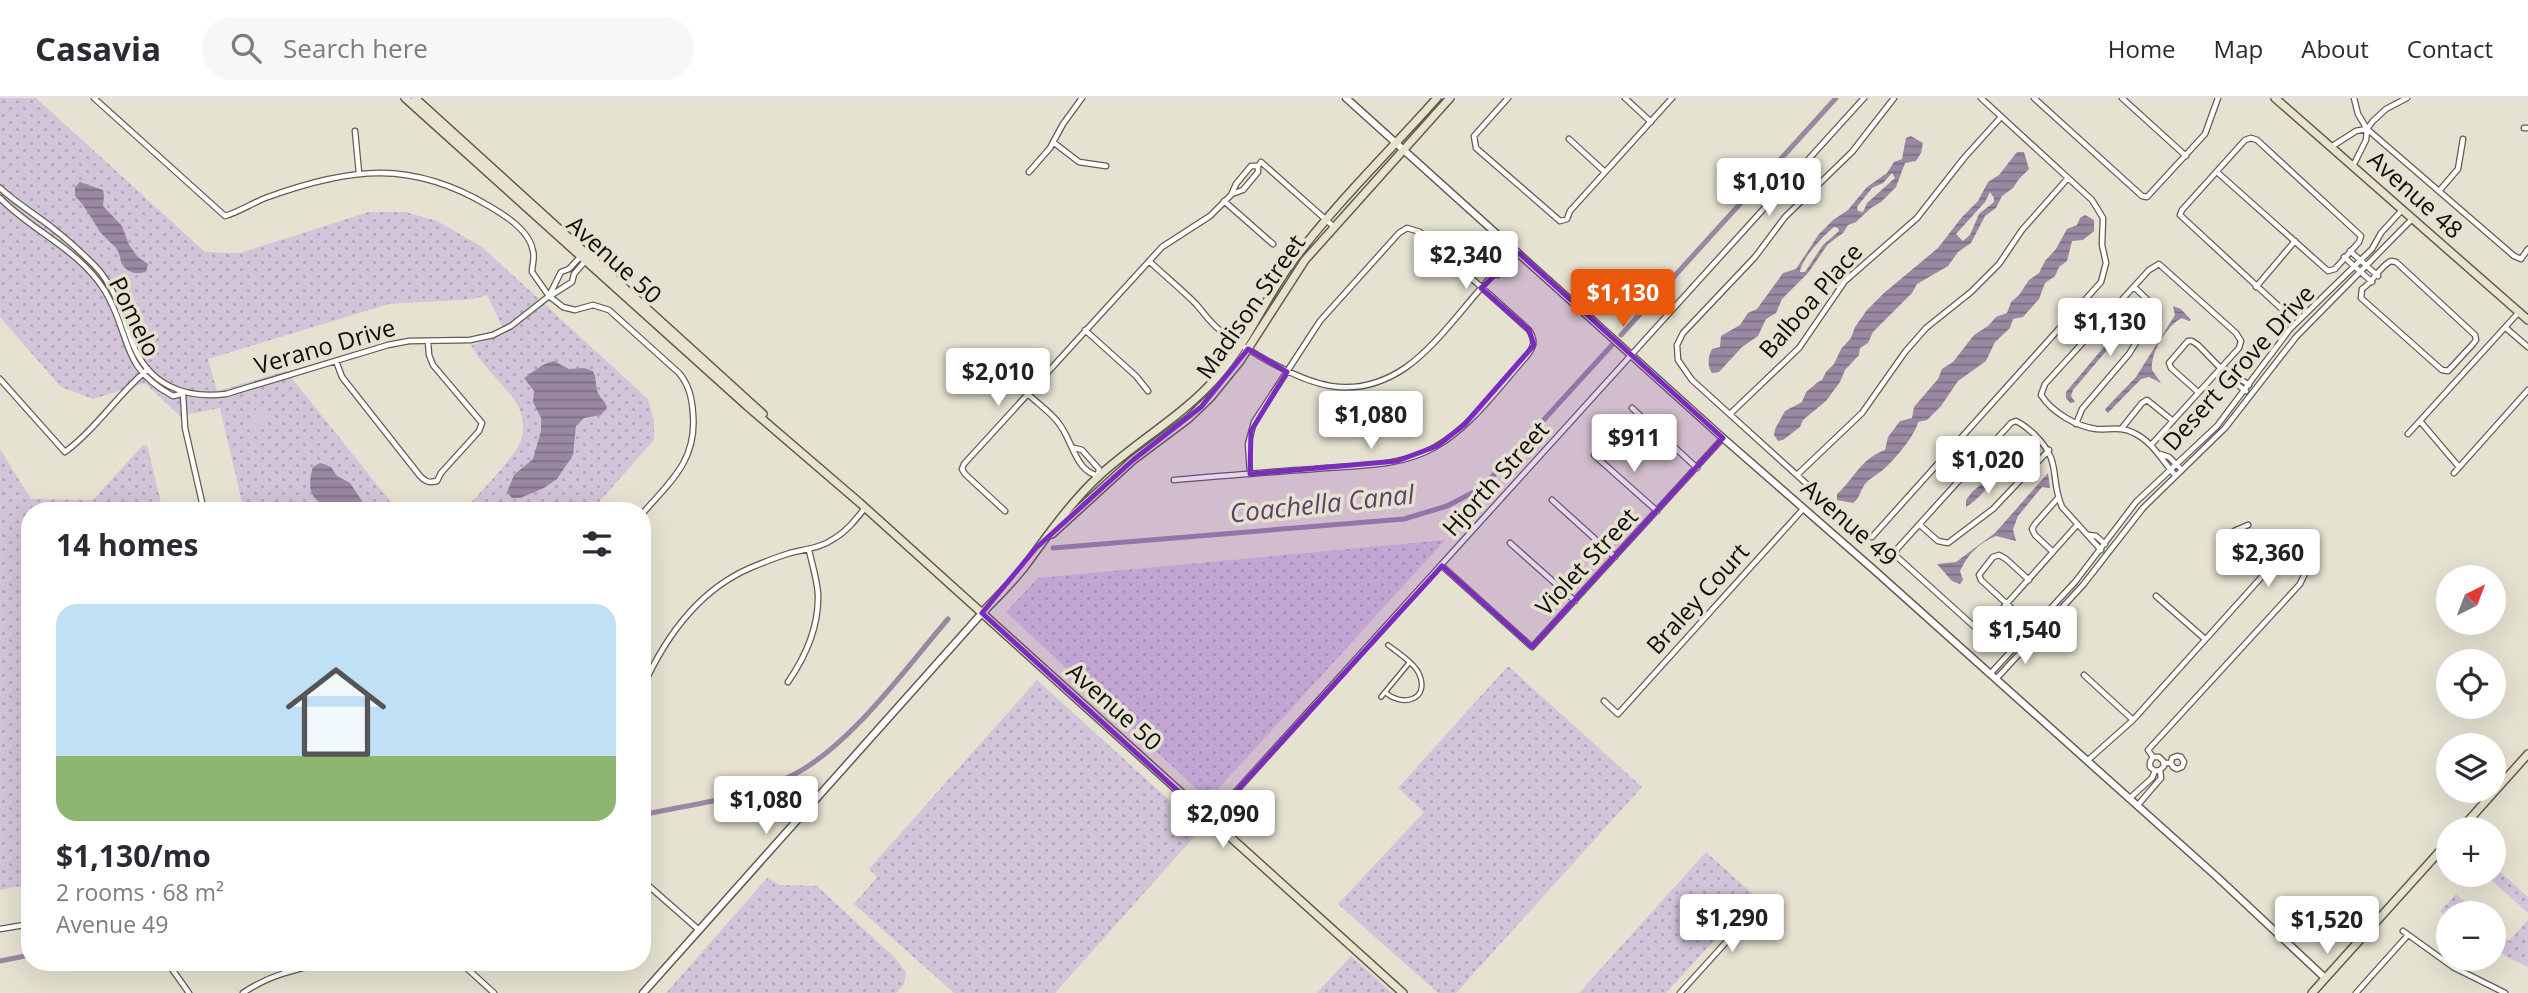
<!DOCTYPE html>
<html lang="en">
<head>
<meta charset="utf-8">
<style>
	body { margin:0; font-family:"Open Sans",sans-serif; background:#f7f7f7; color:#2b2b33; height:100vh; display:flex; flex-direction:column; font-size:26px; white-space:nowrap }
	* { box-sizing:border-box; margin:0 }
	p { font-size:23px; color:#7c7c81 }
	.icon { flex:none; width:38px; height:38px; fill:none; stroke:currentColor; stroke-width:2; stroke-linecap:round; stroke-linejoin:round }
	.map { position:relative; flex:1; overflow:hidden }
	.side { position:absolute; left:21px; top:404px; width:630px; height:469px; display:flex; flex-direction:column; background:#fff; border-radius:28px; box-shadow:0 7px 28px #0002 }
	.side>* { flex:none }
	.needle { width:46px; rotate:42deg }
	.fabs { position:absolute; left:2436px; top:467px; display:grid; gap:14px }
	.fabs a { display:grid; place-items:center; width:70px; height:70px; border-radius:50%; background:#fff; box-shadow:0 7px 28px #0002; font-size:35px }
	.price { position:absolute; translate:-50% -60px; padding:0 16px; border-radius:7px; background:#fff; color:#222; font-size:23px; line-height:46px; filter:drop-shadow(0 2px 4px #0008) }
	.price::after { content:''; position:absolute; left:50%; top:42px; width:21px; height:16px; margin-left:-10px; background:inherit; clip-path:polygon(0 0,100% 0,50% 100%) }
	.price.active { background:#ea580c; color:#fff }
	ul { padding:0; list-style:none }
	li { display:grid; align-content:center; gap:14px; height:371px; padding:0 35px }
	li+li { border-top:2px solid #e1e1e2 }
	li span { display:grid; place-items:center; height:217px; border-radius:21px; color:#555 }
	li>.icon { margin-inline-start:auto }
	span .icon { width:126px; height:126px; fill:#fffc; stroke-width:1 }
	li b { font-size:30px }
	h2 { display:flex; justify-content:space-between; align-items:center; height:84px; padding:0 35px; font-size:30px }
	header { display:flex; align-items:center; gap:42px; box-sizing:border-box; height:98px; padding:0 35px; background:#fff; border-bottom:2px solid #e1e1e2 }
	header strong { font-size:33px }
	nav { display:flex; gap:38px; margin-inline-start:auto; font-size:24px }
	.search { width:490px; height:63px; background:#f7f7f7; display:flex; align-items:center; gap:18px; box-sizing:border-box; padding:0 24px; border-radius:28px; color:#7c7c81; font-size:26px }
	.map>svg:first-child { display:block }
	.grass { fill:url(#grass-dots) }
	.garden { fill:#d2c4d9 }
	.water { fill:url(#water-rules); fill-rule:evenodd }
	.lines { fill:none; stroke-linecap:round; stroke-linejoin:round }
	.canal { stroke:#9a88a3; stroke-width:5 }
	.pedestrian-casing { stroke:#605d4d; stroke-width:6 }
	.minor-casing { stroke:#605d4d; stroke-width:7 }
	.tertiary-casing { stroke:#605d4d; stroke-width:9 }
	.secondary-casing { stroke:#605d4d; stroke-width:10 }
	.pedestrian { stroke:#fff; stroke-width:3.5 }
	.minor { stroke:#fff; stroke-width:4.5 }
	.tertiary { stroke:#fff; stroke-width:6 }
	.secondary { stroke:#e8e3cf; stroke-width:7 }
	.marked { fill:#7b2cbf; fill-opacity:0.2; stroke:#7b2cbf; stroke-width:5; stroke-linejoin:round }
	.labels { text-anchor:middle; stroke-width:7; stroke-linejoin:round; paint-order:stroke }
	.street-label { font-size:24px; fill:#100f09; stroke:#e6e2d1 }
	.water-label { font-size:26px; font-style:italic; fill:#5d416b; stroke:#e6e2d1 }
</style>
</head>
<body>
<header>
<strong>Casavia</strong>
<div class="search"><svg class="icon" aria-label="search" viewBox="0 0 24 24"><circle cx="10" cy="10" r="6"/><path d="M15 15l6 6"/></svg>Search here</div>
<nav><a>Home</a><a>Map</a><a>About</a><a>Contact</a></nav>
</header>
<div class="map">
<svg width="2528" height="895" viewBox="0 0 2528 895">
	<defs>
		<pattern id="grass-dots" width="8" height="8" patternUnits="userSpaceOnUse" patternTransform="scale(1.75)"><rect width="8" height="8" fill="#d2c4d9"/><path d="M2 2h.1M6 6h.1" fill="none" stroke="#b3a7b9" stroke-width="1.8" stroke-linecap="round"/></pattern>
		<pattern id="water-rules" width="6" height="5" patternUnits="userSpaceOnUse" patternTransform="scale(1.75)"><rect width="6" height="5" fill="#9a88a3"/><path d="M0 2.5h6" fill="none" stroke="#7c6e83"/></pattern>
	</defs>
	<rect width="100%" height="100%" fill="#e6e2d1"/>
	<path class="grass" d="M0 0H36L205 154 240 155 369 114H405L437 123 482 149 648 301 654 322V342L591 413H464C477 397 517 358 522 340 525 329 522 312 515 303 501 283 482 268 471 247L506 236 487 197 474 201 389 206 208 261 217 293 286 273 398 413H244L220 310 180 318 145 285 93 301 61 289 0 219Z
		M147 347 163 413H30V786L0 792V351L31 401 93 402 142 348Z
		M1445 442 1218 691 1198 692 1006 514 1038 480Z
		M1508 568 1642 689 1456 895H1438L1338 806 1424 714 1398 690Z
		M1037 582 1201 731 1055 895H954L854 806 877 779 869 771Z
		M1706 754 1755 798 1666 895H1579Z
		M2499 773 2528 799V815L2491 782Z
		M767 780 780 787 817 788 894 859 906 874 904 886 896 895H666Z
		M2456 796 2478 815 2448 816V820L2440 813Z
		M2528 822V869L2494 852V830L2509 843Z
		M1351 858 1392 895H1317Z"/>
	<path class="garden" d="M262 308 267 312 270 321 257 334 252 330 253 315 258 309Z"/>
	<path class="water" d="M1911 38 1923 45 1921 55 1916 63 1905 65 1896 89 1881 104 1871 110 1856 124 1848 127 1843 135 1828 146 1808 175 1782 201 1776 215 1766 221 1758 238 1742 249 1719 274 1712 275C1707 268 1708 258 1712 251L1720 249 1721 238 1740 227 1748 215 1757 211 1783 175 1796 171 1819 136 1833 122 1848 112 1867 89 1887 75 1894 64 1902 61 1906 40ZM1892 75 1895 80 1867 105 1863 114 1858 113 1857 109 1872 90 1883 85ZM1834 129 1838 130 1839 133 1823 147 1805 174H1800C1801 161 1824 137 1834 129Z
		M2017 54H2024L2029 71 2019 81 2013 90 2002 98 1996 110 1985 118 1971 145 1958 154 1948 168 1917 186 1912 195 1873 234 1868 245 1860 250 1859 257 1845 272 1840 284 1826 303 1803 322 1800 329 1783 342 1778 343 1774 337 1775 331 1785 313 1802 304 1806 294C1812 290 1815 285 1822 282L1826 274 1834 266 1841 251 1851 240 1855 229 1867 212 1884 195 1938 150 1962 119 1978 103 1988 84 1999 77ZM1990 94 1994 100V104L1979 116 1970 137 1963 143 1956 136 1985 104Z
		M80 84 103 92 104 97 103 108 122 128 129 147 138 159 148 166 146 174C139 176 131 176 125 170 119 164 121 156 116 150 110 143 101 137 97 129 91 119 84 107 75 98V89Z
		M2085 117 2094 122V133L2083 142 2072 143 2067 163 2059 169 2055 178 2045 185 2039 201 2023 219 2013 221 2010 230 1995 244 1986 263 1958 283 1941 308 1927 322 1918 324C1916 336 1896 360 1886 369 1880 375 1871 379 1865 386 1860 393 1860 400 1853 405L1837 402V396C1857 378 1858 363 1885 352L1888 339 1900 323 1912 320 1914 309 1938 281 1942 271 1953 264 1974 237 1988 228 1996 219 2007 215 2011 204 2019 197 2029 182 2039 175 2045 163 2056 151 2067 131 2077 127 2080 120Z
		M2173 208 2181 211 2191 222 2189 223 2182 220C2167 227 2150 255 2152 272L2161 285 2149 279 2141 281 2108 315 2105 312 2108 308 2136 279 2175 217Z
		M2118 232 2121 233 2119 238 2073 292 2071 298 2075 304 2070 305 2066 300V294Z
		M554 263 569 271 584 270 593 273C597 281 595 288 598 295 601 301 605 303 607 309L601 317 584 320 576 328 573 357 557 381 544 390 520 400H512L507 394 514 377 533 361 541 333V320L533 304 534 293 524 280C535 273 541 266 554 263Z
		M2015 346 2025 351 2027 357 2025 359 2021 354C1999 368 1988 396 1966 409V402L1972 394 1996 374 2015 351Z
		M320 365 331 369 337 378 350 385 362 403 359 413H324C322 404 319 405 314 399 308 391 310 378 313 369Z
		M2048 375 2050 390 2042 389 2018 418 2013 431 2016 443 1996 438C1979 445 1968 456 1960 473L1963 482 1960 486 1952 483 1937 466 1956 464 1995 435Z"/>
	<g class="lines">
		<path class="canal" d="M1621 237 1836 0
			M1053 450 1404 421 1447 408 1472 395 1489 382 1612 247
			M642 717C692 706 748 700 793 677 850 648 906 570 948 521
			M0 863 30 857"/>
		<defs>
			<path id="pedestrian" d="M1385 594C1401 609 1429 603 1420 578 1416 566 1398 555 1388 547
				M1381 599 1409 565"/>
			<path id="minor" d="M1508 0 1474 38 1476 50 1560 123 1567 121 1570 113 1672 0
				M1625 0 1651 24
				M1894 0 1852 54 1785 119 1755 159 1683 235 1677 247 1678 262 1692 282 1863 437 1872 439 2101 184 2106 165 2102 147 2103 120 2092 102 1981 0
				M2034 0 2142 98 2147 99 2205 36 2218 0
				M2122 0 2186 58
				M2354 0 2358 16 2367 31 2514 158 2521 161 2528 151
				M2524 30H2528
				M355 33 359 75
				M1569 41 1605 74
				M1053 44 1079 64 1106 68
				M2331 49 2356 33 2366 31
				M2353 68 2366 42 2367 31 2373 23 2386 11 2407 0
				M1029 74 1050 50 1063 26 1082 0
				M2217 74 2328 173 2335 171 2359 144 2361 138 2257 42 2251 40 2245 42 2182 112 2180 117 2285 214
				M0 90C17 106 37 117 55 132 69 143 83 156 95 168 116 190 122 217 132 244 148 287 184 301 226 296L388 247 409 243 470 242 493 237 511 228 549 198 532 174C532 167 535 160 533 153 530 133 506 118 489 108 412 62 351 69 268 99 254 104 239 114 225 118L94 0
				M2440 92 2458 71 2463 41
				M1232 95 1236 86 1251 68H1258
				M0 100C33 134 79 151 105 193 132 238 119 269 173 298L181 296
				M1224 103 1273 146
				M2350 153 2378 178
				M2344 159 2372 184
				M1149 163C1164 177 1181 191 1196 206 1204 215 1211 226 1221 233 1233 243 1248 251 1261 259 1309 287 1353 305 1405 270 1438 247 1465 206 1493 177H1498L1519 155
				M2391 163 2396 164 2475 237 2476 242 2473 246 2448 273 2442 272 2361 200 2362 191C2373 184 2380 168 2391 163Z
				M1493 177 1492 172 1512 149
				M2256 189 2295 143
				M549 198 563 209 575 212 593 207 609 212 679 275C689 287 692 300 693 316 697 362 671 383 642 416
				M549 198 561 174 569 171 582 157
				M550 198 572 184 574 176 587 161
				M2506 230 2528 249
				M1085 232 1136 278 1148 293
				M336 263 342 279 420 378C426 384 429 385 437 383L441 375 479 333 482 325 433 267 429 257 428 243
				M2225 271 2249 287
				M0 281 65 354C97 330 118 296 148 271
				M2198 294 2171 270 2169 265 2188 243H2192L2198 247 2235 285 2246 293
				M183 296 185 330 204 413
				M1028 296C1037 305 1049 313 1057 323 1073 341 1074 373 1099 378
				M1632 310 1697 370
				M1730 316 1799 250 1845 183 1917 120 1964 60 2001 19
				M2420 323 2459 369
				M2076 326 2082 311 2129 256 2153 217V207L2134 189
				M2122 330 2142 305 2147 302 2173 323
				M2408 336 2519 214
				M2151 347 2239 250 2241 243 2236 235 2159 166 2149 172 2045 286 2041 297C2052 314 2075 328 2096 331 2109 332 2121 328 2134 335 2153 344 2162 363 2176 378
				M1075 350 1082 352 1099 371 1098 377
				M2160 356 2169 359 2182 372
				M1594 357 1657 413
				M2454 375 2528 292
				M1797 377 1862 315 1905 254 1926 230 1971 194 1999 166 2022 132 2068 80
				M1174 382C1221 378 1267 374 1314 371 1354 367 1399 370 1435 349 1471 329 1499 289 1526 259 1534 249 1536 243 1529 232L1420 134 1407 130 1399 135 1320 223 1254 324 1248 346 1250 376
				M1552 402 1615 459
				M1005 413 965 376 962 371 964 366 1162 149 1210 118 1232 96 1243 92 1258 74V68L1261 64 1333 128
				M1920 427 1938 443 1948 445 1993 411 2049 352
				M2077 427 1985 530 1978 532 1895 457 1897 451 2011 325 2016 323C2023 326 2028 331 2034 336 2063 364 2049 379 2062 409L2101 452
				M2234 433 2248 427
				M2089 437 2096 438 2105 446
				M1510 445 1575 503
				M2053 454 2035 437 2032 431 2035 426 2058 400
				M1442 468 1532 549 1723 340
				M2029 482 2006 461 1999 457 1993 459 1979 477 1981 482 2019 517 2023 526 2035 537
				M2156 498 2205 541
				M2020 517 2027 519 2036 527
				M1990 576 2075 484 2136 404 2217 328 2290 231 2372 151 2381 135 2402 112
				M2084 577 2133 622
				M1996 581 2083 487 2143 410 2225 330 2296 239 2412 121
				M788 584C806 558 819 528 818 496 817 481 812 466 809 452
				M642 591C664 541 697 493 750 470 762 465 777 459 790 455 806 451 821 450 835 440 847 433 856 421 865 410
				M1604 603 1618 616 1804 410
				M2153 659 2148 652 2300 486 2309 467
				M2087 663 2133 622 2276 463 2241 431
				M2164 665H2171L2172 660 2177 658 2181 659 2184 664 2182 669 2177 671 2173 669 2171 665
				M2130 700 2152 680 2155 673
				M2137 708 2161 680 2160 672 2164 668 2163 663 2159 659H2153L2150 664V669L2155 673 2160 672
				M1210 722 1864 0
				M642 782 699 832
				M0 831 30 826
				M2403 833 2453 869 2505 895
				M167 864 189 895
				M460 864 494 895
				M243 895C269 877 297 871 328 864
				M1680 895 1765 801
				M2356 895 2408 837"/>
			<path id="tertiary" d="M1346 0 1723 340 1873 471 2216 778 2325 880
				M643 895 982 515"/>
			<path id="secondary" d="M405 0 747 308 860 405 1403 895
				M415 0 763 316
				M2275 0 2528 222
				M1052 436 1133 362 1188 321 1210 300 1240 263 1305 162 1450 0
				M982 515C996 500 1012 485 1025 468 1048 437 1070 405 1099 378 1137 343 1183 318 1217 279 1248 244 1265 200 1293 163 1334 107 1390 53 1437 0
				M2460 732 2528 656
				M2312 895 2448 744"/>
		</defs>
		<use href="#pedestrian" class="pedestrian-casing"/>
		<use href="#minor" class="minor-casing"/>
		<use href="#tertiary" class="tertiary-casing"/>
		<use href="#secondary" class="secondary-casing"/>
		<use href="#pedestrian" class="pedestrian"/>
		<use href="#minor" class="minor"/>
		<use href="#tertiary" class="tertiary"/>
		<use href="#secondary" class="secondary"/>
	</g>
	<path class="marked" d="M1519 155 1723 340 1532 549 1442 468 1210 722 982 515 1036 450 1133 362 1201 309 1248 251 1287 274 1251 333 1250 376 1397 363 1437 348 1464 327 1534 247 1529 232 1481 190Z"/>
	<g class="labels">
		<g class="street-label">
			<text transform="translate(2415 97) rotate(42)" y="8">Avenue 48</text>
			<text transform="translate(614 162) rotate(42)" y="8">Avenue 50</text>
			<text transform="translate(1811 203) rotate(-49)" y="8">Balboa Place</text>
			<text transform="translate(1251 209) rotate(-55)" y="8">Madison Street</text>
			<text transform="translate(134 219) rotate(64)" y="8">Pomelo</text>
			<text transform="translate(325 249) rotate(-16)" y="8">Verano Drive</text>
			<text transform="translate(2239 270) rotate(-48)" y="8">Desert Grove Drive</text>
			<text transform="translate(1496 381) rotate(-48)" y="8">Hjorth Street</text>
			<text transform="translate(1849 425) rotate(41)" y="8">Avenue 49</text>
			<text transform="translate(1587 464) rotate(-47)" y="8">Violet Street</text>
			<text transform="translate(1698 501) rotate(-48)" y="8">Braley Court</text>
			<text transform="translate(1114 609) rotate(42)" y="8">Avenue 50</text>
		</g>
		<g class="water-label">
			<text transform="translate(1322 406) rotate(-6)" y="9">Coachella Canal</text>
		</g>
	</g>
</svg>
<div class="fabs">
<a><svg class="needle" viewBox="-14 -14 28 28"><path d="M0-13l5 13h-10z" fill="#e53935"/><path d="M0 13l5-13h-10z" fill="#7c7c81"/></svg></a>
<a><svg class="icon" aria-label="locate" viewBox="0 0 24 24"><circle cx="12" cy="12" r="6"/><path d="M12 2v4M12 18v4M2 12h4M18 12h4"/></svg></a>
<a><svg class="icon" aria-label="layers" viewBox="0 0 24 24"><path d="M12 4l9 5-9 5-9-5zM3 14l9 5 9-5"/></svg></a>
<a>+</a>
<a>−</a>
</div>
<b class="price" style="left:1769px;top:120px">$1,010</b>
<b class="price" style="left:1466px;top:193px">$2,340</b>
<b class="price active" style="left:1623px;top:231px">$1,130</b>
<b class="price" style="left:2110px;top:260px">$1,130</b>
<b class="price" style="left:998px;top:310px">$2,010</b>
<b class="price" style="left:1371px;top:353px">$1,080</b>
<b class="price" style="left:1634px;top:376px">$911</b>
<b class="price" style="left:1988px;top:398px">$1,020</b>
<b class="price" style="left:2268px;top:491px">$2,360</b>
<b class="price" style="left:2025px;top:568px">$1,540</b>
<b class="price" style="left:766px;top:738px">$1,080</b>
<b class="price" style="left:1223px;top:752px">$2,090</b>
<b class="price" style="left:1732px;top:856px">$1,290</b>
<b class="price" style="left:2327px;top:858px">$1,520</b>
<section class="side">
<h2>14 homes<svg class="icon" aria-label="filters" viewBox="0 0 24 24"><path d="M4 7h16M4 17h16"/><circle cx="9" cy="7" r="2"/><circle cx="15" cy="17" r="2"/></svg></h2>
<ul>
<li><span style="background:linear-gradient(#bfe0f5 70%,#8fb573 0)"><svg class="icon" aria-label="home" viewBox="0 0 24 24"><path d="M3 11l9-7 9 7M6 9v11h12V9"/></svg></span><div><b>$1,130/mo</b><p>2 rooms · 68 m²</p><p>Avenue 49</p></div></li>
</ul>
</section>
</div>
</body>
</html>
